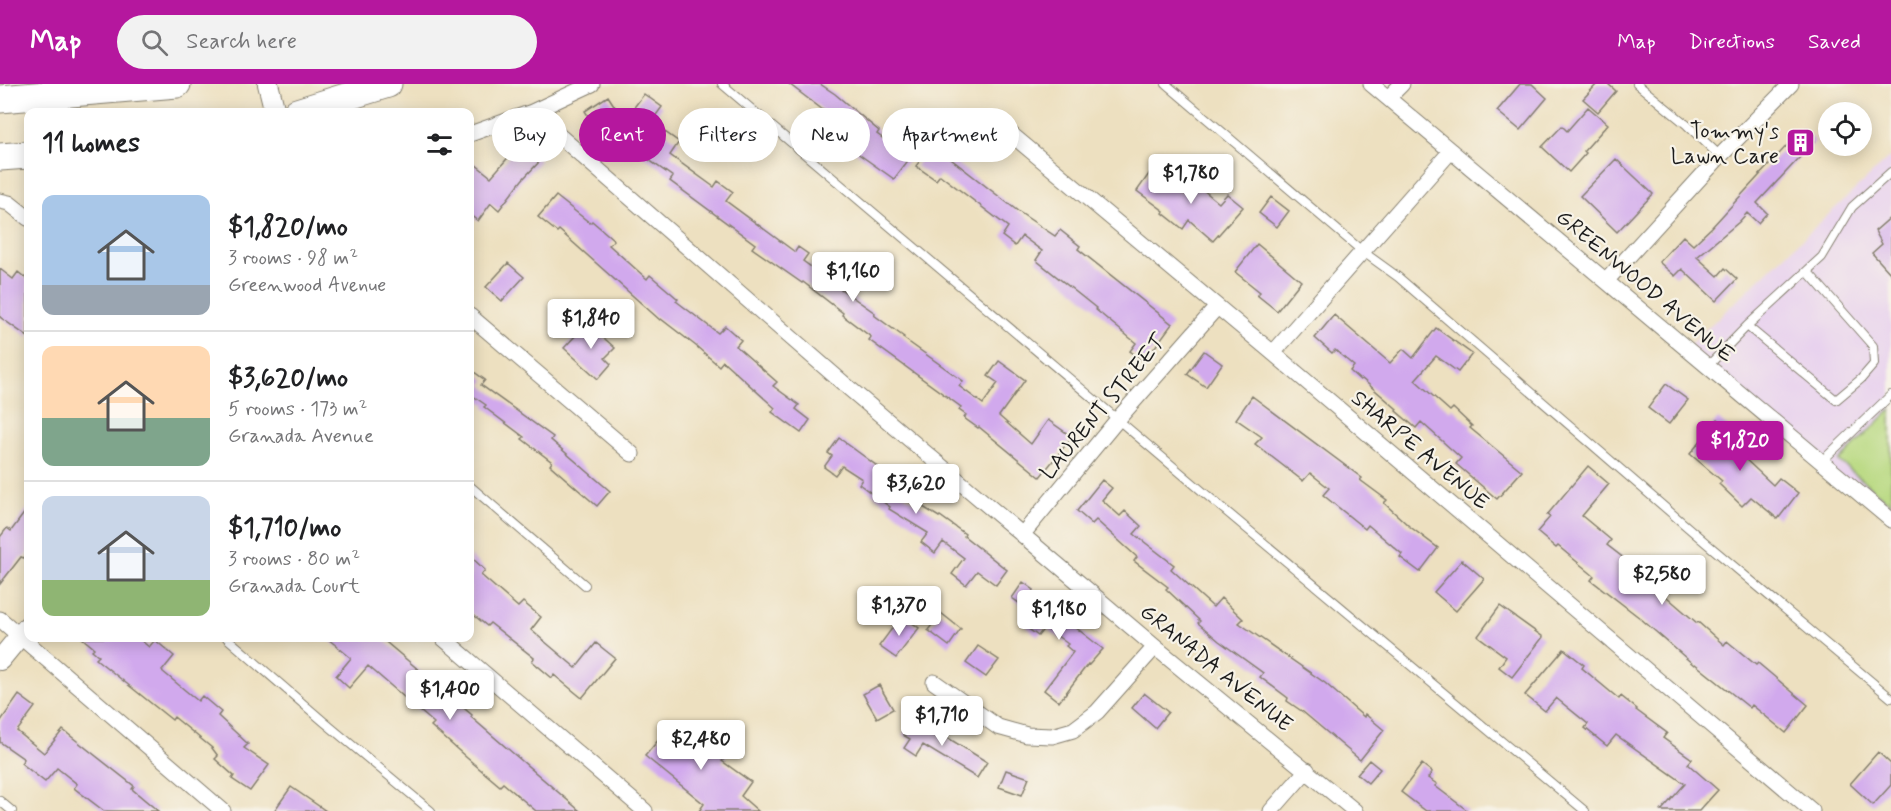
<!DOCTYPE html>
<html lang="en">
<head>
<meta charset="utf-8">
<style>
	body { margin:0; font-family:Mynerve,sans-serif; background:#f2f2f2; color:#202124; height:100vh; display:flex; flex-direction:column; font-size:22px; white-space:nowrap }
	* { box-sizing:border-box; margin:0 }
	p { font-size:20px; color:#757577 }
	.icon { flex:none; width:33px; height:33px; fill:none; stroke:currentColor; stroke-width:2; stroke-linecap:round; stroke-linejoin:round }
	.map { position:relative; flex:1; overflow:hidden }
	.panel { position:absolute; left:24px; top:24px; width:450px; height:534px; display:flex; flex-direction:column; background:#fff; border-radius:12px; box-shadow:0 3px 15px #0003 }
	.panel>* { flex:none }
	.hud { position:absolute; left:492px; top:24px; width:570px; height:54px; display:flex; gap:12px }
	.controls { position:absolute; left:1818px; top:18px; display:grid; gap:12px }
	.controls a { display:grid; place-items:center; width:54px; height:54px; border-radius:50%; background:#fff; box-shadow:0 3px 15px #0003; font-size:30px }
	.price { position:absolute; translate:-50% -51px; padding:0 14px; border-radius:6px; background:#fff; color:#222; font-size:20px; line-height:39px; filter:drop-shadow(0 2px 3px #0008) }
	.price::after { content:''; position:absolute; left:50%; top:36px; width:18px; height:14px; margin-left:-9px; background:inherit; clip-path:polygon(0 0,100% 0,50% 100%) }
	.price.current { background:#b5179e; color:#fff }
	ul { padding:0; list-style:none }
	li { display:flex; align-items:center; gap:18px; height:150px; padding:0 18px }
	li+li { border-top:2px solid #e0e0e0 }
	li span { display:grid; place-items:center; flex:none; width:168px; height:120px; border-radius:12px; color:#555 }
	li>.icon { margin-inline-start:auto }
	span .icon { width:72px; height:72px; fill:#fffc; stroke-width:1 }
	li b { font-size:26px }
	h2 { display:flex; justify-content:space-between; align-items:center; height:72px; padding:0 18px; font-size:26px }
	.chip { padding:0 21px; border-radius:27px; background:#fff; box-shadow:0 3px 15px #0003; font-size:21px; line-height:54px }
	.chip.current { background:#b5179e; color:#fff }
	header { display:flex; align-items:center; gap:36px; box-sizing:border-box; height:84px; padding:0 30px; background:#b5179e; color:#fff }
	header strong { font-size:28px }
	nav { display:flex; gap:33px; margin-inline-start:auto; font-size:21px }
	.search { width:420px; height:54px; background:#f2f2f2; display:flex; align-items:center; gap:15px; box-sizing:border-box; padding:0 21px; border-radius:33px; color:#757577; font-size:22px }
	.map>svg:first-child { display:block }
	.built { fill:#e8d2ee }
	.green { fill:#b8d980; stroke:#6a7a4e; stroke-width:1.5 }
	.building { fill:#d1a9ed }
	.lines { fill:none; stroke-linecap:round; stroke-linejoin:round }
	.service-casing { stroke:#847e6e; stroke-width:10 }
	.minor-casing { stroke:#847e6e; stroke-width:17 }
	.tertiary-casing { stroke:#847e6e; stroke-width:22 }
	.motorway-casing { stroke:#847e6e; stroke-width:29 }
	.service { stroke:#fff; stroke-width:8 }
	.minor { stroke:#fff; stroke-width:15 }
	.tertiary { stroke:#fff; stroke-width:20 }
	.motorway { stroke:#fff; stroke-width:27 }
	.labels { text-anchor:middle; stroke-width:4.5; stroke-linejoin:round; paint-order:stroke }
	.poi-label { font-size:22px; fill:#1c1c1c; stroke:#f7f3e8; text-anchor:end }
	.street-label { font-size:22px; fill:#1c1c1c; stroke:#f7f3e8 }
</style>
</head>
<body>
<header>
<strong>Map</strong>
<div class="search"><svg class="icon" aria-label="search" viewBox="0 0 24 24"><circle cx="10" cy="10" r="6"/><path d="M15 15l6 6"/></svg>Search here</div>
<nav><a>Map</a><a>Directions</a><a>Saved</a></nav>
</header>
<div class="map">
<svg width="1891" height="727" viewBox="0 0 1891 727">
	<rect width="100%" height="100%" fill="#f7f3e8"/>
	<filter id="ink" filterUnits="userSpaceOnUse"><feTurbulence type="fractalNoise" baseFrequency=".0167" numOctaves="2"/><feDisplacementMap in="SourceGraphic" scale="12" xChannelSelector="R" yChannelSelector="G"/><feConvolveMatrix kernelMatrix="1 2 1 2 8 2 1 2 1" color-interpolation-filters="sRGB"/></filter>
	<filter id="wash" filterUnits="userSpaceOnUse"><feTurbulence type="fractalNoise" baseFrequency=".008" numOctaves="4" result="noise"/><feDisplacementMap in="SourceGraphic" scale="24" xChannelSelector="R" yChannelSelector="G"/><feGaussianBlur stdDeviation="1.35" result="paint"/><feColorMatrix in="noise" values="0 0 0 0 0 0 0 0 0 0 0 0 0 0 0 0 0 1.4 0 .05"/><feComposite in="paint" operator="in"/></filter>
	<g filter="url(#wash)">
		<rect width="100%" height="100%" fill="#ede0c0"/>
		<path class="built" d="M1891 72V436L1686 264Z"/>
		<path class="green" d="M1891 325V420L1839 377Z"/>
		<g id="blocks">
			<path class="building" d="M789 0H820L835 10 879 47 877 50 910 74 894 95 860 71 822 39 827 33 821 28 823 26Z
				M1520 0H1532L1547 14 1520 46 1497 27Z
				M1597 0H1608L1616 7 1598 28 1583 15Z
				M644 10 662 23 651 38 679 58 670 71 714 103 718 97 733 108 726 117 795 168 798 163 808 170 803 177 825 193 827 190 843 202 841 205 875 229 874 231 904 253 903 254 963 297 959 302 983 320 998 299 988 292 999 277 1025 296 999 332 1031 360 1048 336 1072 353 1040 393 979 343 978 344 964 334 966 331 959 326 961 323 869 256 871 253 842 231 843 229 803 198 802 199 752 164 755 160 670 97 673 93 642 71 648 62 620 42Z
				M608 12 619 29 596 44 585 27Z
				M1588 23 1608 40 1584 67 1586 69 1569 88 1542 63 1562 42 1567 47Z
				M1802 45 1815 57 1757 119 1767 129 1758 139 1747 129 1739 138 1697 173 1718 192 1725 184 1737 195 1716 217 1682 185 1675 192 1659 178 1683 152 1693 161 1712 143Z
				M934 58 953 72 951 75 1019 128 1055 152 1060 146 1080 162 1078 165 1172 240 1144 278 1130 267 1136 259 1095 225 1096 224 1036 176 1042 167 1022 152 1015 162 1002 152 1008 143 940 91 936 96 916 82Z
				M520 60 540 77 522 96 499 126 491 119 478 137 470 131V76L491 93Z
				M1616 75 1653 110 1617 148 1580 112Z
				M1151 87 1180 108 1190 95 1219 119 1227 110 1243 123 1213 157 1189 136 1183 145 1163 129 1164 127 1137 107Z
				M556 112 590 139 592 137 614 156 609 161 647 195 650 191 678 215 676 217 718 249 725 242 741 256 736 262 777 298 773 302 799 321 796 325 810 336 801 349 772 328 775 324 723 277 719 282 696 262 661 235 660 236 559 146 557 148 538 133Z
				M1271 113 1289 127 1277 143 1259 129Z
				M1891 133V190L1872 169 1882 160 1875 147Z
				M1257 160 1301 197 1277 227 1257 211 1260 208 1235 188Z
				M508 179 524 193 502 217 486 203Z
				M0 185 13 195 18 188 28 196V253L0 233Z
				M1334 231 1390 279 1403 265 1413 274 1436 244 1472 270 1458 288 1436 272 1415 296 1450 327 1453 324 1472 342 1470 344 1522 387 1497 415 1456 380 1461 374 1421 338 1416 344 1396 327 1397 325 1362 295 1360 296 1350 287 1354 282 1335 266 1332 269 1315 254Z
				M585 237 615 264 605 274 611 280 598 295 564 264 577 250 575 248Z
				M1204 267 1222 280 1206 303 1187 290Z
				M470 285 485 296 481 301 553 353 551 356 610 407 597 422 550 381 552 378 522 355 524 353 484 323 486 321 473 312 470 317Z
				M1666 300 1688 316 1669 340 1648 324Z
				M1252 312 1362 394 1360 396 1387 416 1384 419 1409 442 1438 464 1420 488 1400 473 1402 470 1368 441 1365 445 1323 411 1329 404 1310 389 1303 397 1255 360 1262 353 1236 335Z
				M1718 335 1737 351 1729 360 1773 401 1779 394 1798 409 1778 435 1751 413 1742 422 1719 400 1722 397 1690 370Z
				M839 354 892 393 886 400 939 433 940 432 965 450 964 452 1007 486 996 501 977 487 966 501 952 490 964 474 943 458 935 469 921 458 928 449 889 425 890 423 859 400 862 395 842 382 835 391 824 383 832 372 828 369Z
				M1588 382 1609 400 1582 432 1611 456 1607 461 1651 495 1658 486 1669 495 1660 507 1697 539 1698 538 1724 561 1727 557 1756 581 1758 579 1808 621 1786 649 1752 621 1750 624 1695 580 1694 581 1640 534 1591 496 1594 492 1558 462 1556 464 1537 448 1550 433 1547 431Z
				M1102 396 1112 404 1102 416 1120 432 1125 427 1141 442 1134 450 1174 481 1171 485 1213 523 1221 514 1243 535 1239 539 1325 599 1364 633 1365 630 1384 646 1360 676 1303 628 1287 617 1288 614 1260 593 1263 589 1219 557 1198 539 1200 537 1166 505 1168 503 1134 477 1137 473 1096 436 1092 440 1077 427Z
				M28 424V468L24 474 21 473 0 500V453L7 444 11 447Z
				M470 472 485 486 481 491 518 523 523 518 541 533 531 546 576 584 596 559 615 574 582 614 554 591 552 594 532 577 534 574 490 539 487 542 470 528Z
				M1462 476 1484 495 1456 527 1434 508Z
				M1023 498 1034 506 1032 509 1103 565 1089 581 1088 580 1059 618 1044 606 1073 568 1066 562 1068 560 1045 543 1038 552 1026 543 1036 531 1012 514Z
				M1500 522 1543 553 1512 593 1499 583 1506 573 1478 552Z
				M941 529 961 545 949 562 928 546Z
				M902 531 919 544 896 574 879 562Z
				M82 554H138L149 563 155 556 174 572 162 587 198 617 202 612 221 628 218 632 248 660 244 664 269 681 250 707 232 695 234 692 215 675 218 672 212 664 174 633 172 636 96 575 99 572 92 566 94 564Z
				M327 554H381L472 631 471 633 580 727H536L503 699 500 702 467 674 431 642 434 639 368 582 349 604 336 592 351 574Z
				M978 562 999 576 986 593 966 579Z
				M1564 565 1584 581 1582 584 1619 615 1621 612 1637 625 1636 626 1667 649 1663 654 1692 675 1688 680 1718 706 1699 727H1661L1685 700 1616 651 1607 662 1585 644 1588 640 1556 614 1545 627 1525 611Z
				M879 601 893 625 877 634 863 610Z
				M1144 609 1168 628 1155 644 1132 624Z
				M19 611 35 623 17 647 44 669 63 646 134 702 132 705 158 727H104L74 704 77 700 57 684 45 698 21 679 24 675 0 658V638Z
				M914 633 987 678 977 694 923 661 916 672 904 664 910 655 903 651Z
				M671 641 698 664 709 651 729 668 722 677 751 698 741 712 758 727H699L704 720 645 672Z
				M1878 668 1891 680V701L1873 721 1850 700Z
				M1369 676 1380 685 1368 699 1357 690Z
				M1422 680 1432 688 1428 694 1437 700 1435 702 1468 727H1426L1401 708Z
				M1006 686 1029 694 1022 711 999 703Z
				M291 703 326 727H274Z"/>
		</g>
	</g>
	<g filter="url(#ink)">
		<use href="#blocks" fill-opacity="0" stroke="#847e6e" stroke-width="1.5"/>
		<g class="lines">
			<defs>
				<path id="service" d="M722 0 1215 418 1585 727
					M1166 0 1362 167 1398 193 1706 459 1891 614
					M1637 0 1687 41 1720 72
					M1747 242 1836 316 1861 295 1874 280 1873 262 1807 187
					M1708 282 1747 242 1822 173 1852 123 1891 88
					M1822 377 1891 311
					M470 402 585 501
					M227 554 323 637 431 727
					M0 717 12 727"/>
				<path id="minor" d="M1371 0 1891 436
					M1388 14 1402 0
					M532 28 850 305 1155 563 1355 727
					M999 40 1273 269 1812 727
					M470 50 532 28 592 0
					M0 117 9 119 28 134
					M1606 197 1720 72 1791 0
					M470 232 632 370
					M1273 269 1451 67
					M1022 451 1118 335 1217 223
					M0 535 223 727
					M443 554 645 727
					M934 598 998 643 1027 651 1052 652 1073 646 1097 628 1155 563
					M1271 727 1307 686"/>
				<path id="tertiary" d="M268 0 275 28
					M0 576 28 542"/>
				<path id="motorway" d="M0 15 177 0
					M297 28 388 0
					M0 73 28 71"/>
			</defs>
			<use href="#service" class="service-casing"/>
			<use href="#minor" class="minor-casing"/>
			<use href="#tertiary" class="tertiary-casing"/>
			<use href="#motorway" class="motorway-casing"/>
			<use href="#service" class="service"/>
			<use href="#minor" class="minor"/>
			<use href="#tertiary" class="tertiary"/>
			<use href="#motorway" class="motorway"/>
		</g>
	</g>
	<defs>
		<symbol id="building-square" viewBox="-11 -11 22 22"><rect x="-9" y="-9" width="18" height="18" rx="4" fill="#b5179e" stroke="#f7f3e8"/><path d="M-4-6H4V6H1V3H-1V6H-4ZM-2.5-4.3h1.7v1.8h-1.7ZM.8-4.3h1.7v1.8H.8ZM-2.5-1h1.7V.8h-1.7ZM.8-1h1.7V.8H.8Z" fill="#fff"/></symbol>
	</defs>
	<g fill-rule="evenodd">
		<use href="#building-square" x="1784" y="42" width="33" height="33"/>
	</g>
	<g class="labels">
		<g class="poi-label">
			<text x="1779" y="54">Tommy's<tspan x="1779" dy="25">Lawn Care</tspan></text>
		</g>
		<g class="street-label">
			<text transform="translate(1646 201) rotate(40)" y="8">GREENWOOD AVENUE</text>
			<text transform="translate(1102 322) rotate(-50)" y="8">LAURENT STREET</text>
			<text transform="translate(1421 365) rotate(40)" y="8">SHARPE AVENUE</text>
			<text transform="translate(1217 583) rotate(39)" y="8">GRANADA AVENUE</text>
		</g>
	</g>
</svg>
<div class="controls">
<a><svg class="icon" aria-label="locate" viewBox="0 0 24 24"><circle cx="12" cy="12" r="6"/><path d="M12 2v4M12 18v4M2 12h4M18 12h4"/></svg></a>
</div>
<b class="price" style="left:1191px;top:121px">$1,780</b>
<b class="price" style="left:853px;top:219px">$1,160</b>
<b class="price" style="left:591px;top:266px">$1,840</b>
<b class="price current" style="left:1740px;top:388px">$1,820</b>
<b class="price" style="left:916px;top:431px">$3,620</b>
<b class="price" style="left:1662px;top:522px">$2,580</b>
<b class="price" style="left:899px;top:553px">$1,370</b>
<b class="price" style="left:1059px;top:557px">$1,180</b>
<b class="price" style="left:450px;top:637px">$1,400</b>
<b class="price" style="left:942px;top:663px">$1,710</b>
<b class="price" style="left:701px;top:687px">$2,480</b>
<div class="hud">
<a class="chip">Buy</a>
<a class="chip current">Rent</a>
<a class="chip">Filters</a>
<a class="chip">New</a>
<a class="chip">Apartment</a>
</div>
<section class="panel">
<h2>11 homes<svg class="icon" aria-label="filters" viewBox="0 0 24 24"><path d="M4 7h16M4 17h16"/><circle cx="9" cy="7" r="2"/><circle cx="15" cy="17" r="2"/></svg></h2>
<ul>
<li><span style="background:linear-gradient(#a9c7e8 75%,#9aa5b1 0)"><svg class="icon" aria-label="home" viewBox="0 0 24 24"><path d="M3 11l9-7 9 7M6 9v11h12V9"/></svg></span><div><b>$1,820/mo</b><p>3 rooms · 98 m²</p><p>Greenwood Avenue</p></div></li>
<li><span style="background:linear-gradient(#ffd9b3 60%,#7fa58c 0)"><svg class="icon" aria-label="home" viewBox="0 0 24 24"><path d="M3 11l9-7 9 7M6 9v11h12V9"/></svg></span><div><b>$3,620/mo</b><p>5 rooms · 173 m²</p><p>Granada Avenue</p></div></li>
<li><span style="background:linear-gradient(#c9d6e8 70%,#8fb573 0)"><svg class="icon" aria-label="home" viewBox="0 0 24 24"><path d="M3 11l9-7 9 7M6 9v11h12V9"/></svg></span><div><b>$1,710/mo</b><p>3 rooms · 80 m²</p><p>Granada Court</p></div></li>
</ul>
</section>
</div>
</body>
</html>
